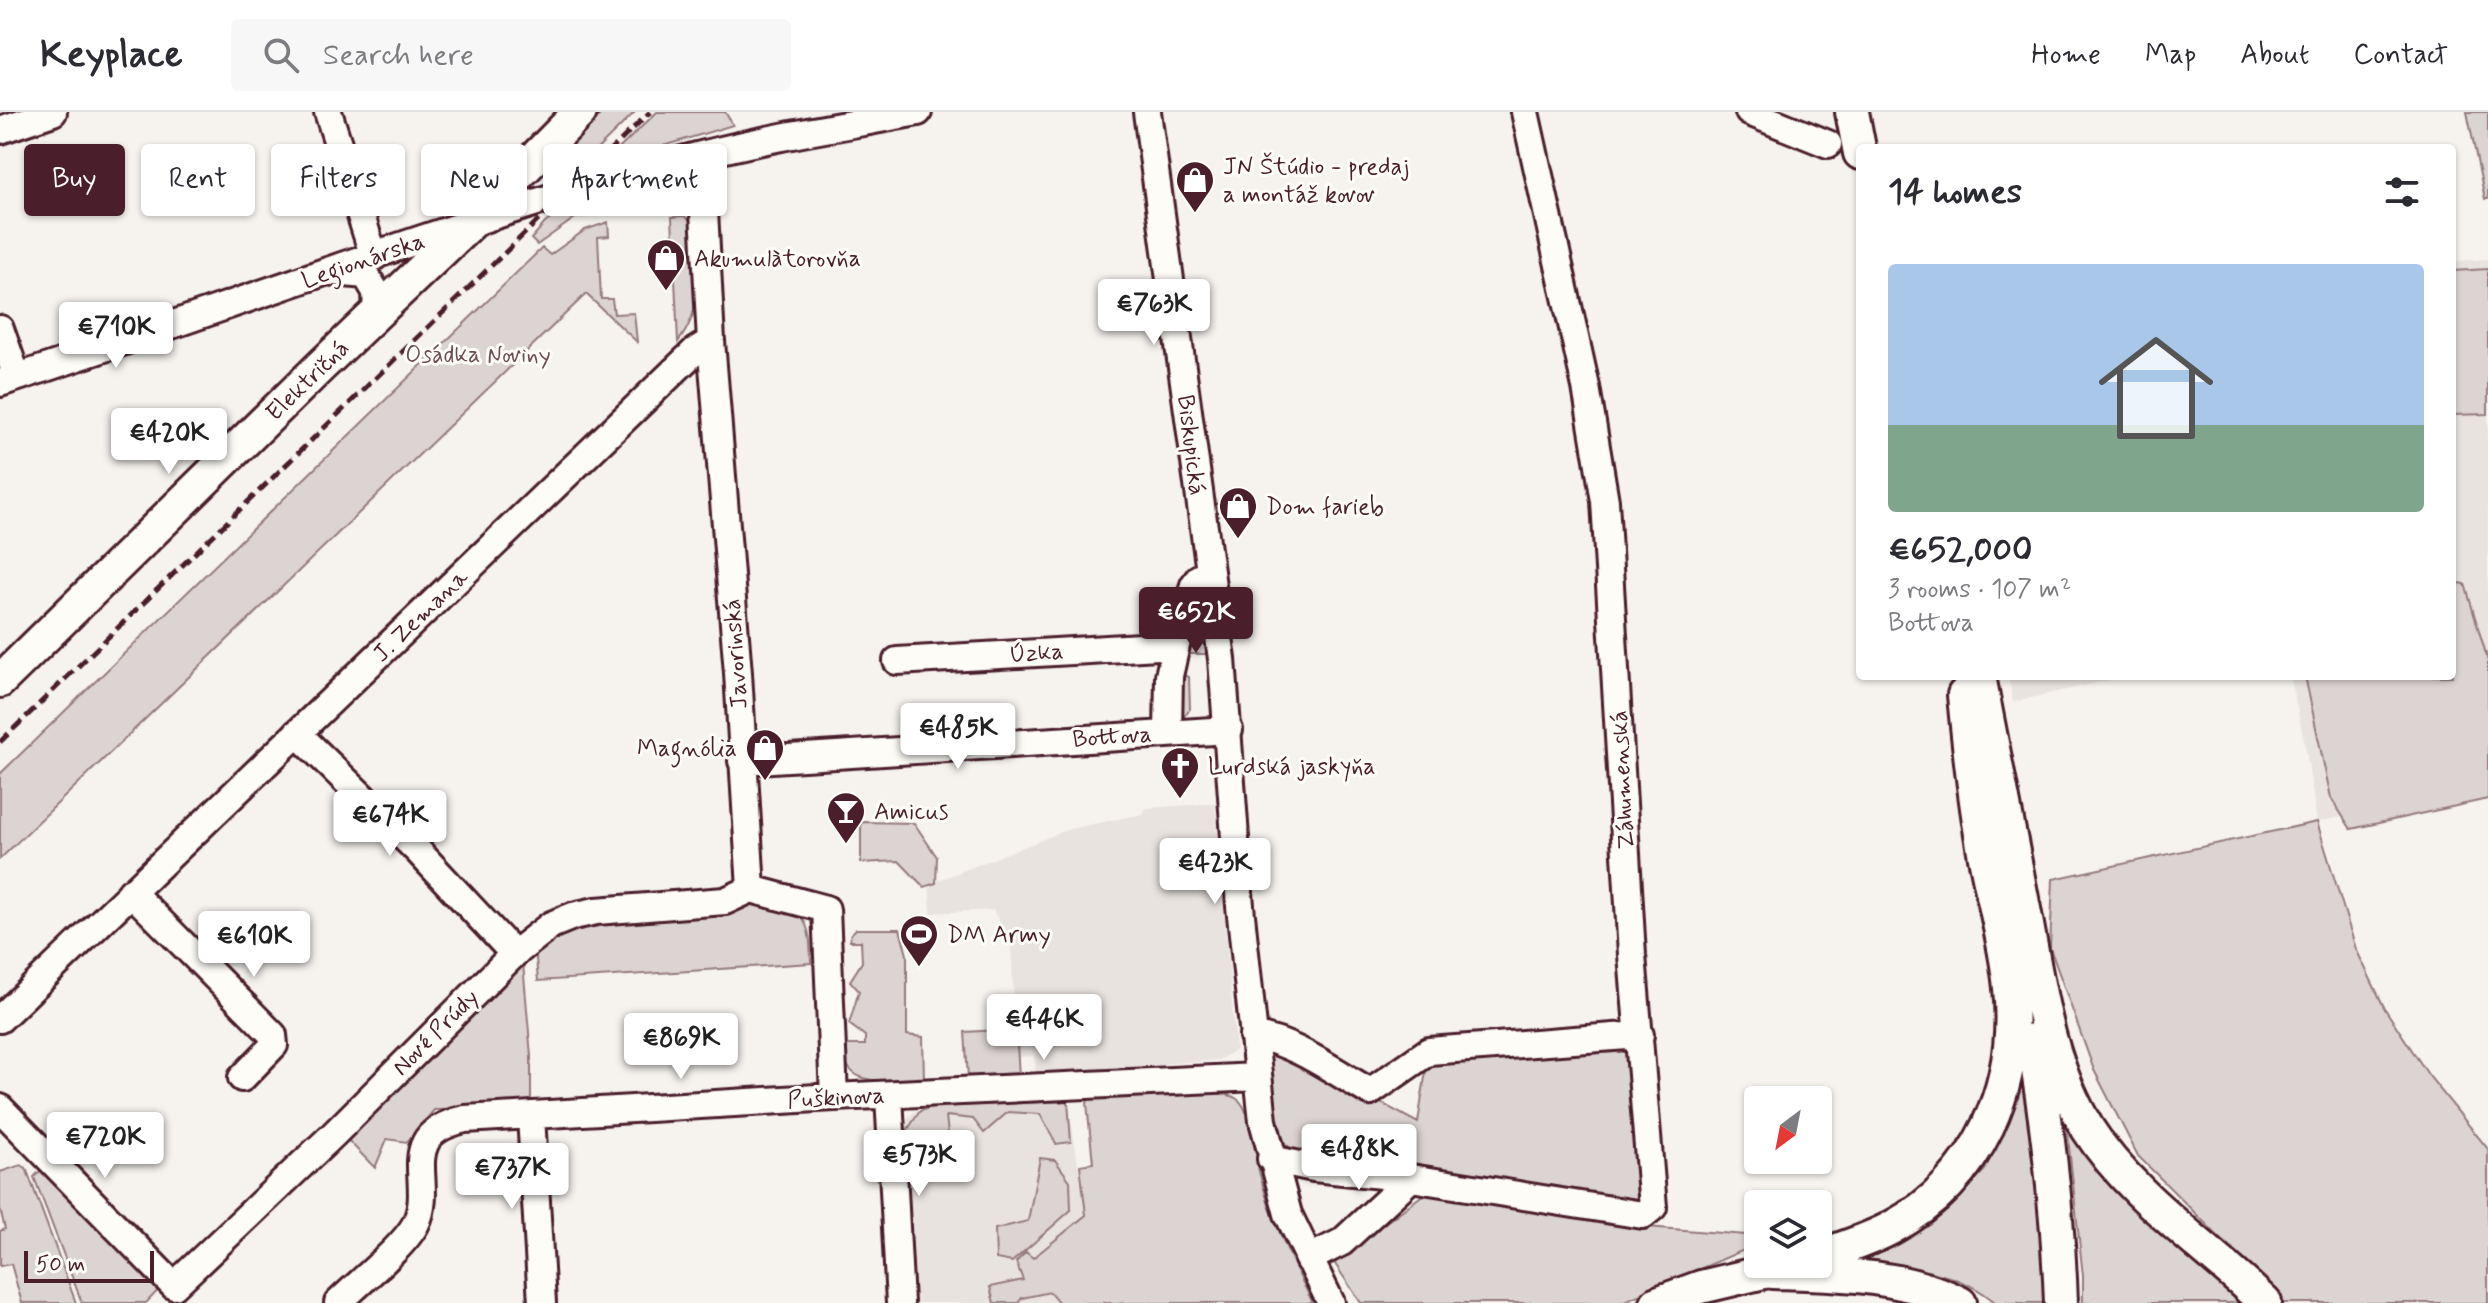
<!DOCTYPE html>
<html lang="en">
<head>
<meta charset="utf-8">
<style>
	body { margin:0; font-family:Mynerve,sans-serif; background:#f7f7f7; color:#2b2b33; height:100vh; display:flex; flex-direction:column; font-size:30px; white-space:nowrap }
	* { box-sizing:border-box; margin:0 }
	p { font-size:26px; color:#7c7c81 }
	.icon { flex:none; width:44px; height:44px; fill:none; stroke:currentColor; stroke-width:2; stroke-linecap:round; stroke-linejoin:round }
	.map { position:relative; flex:1; overflow:hidden }
	.sheet { position:absolute; left:1856px; top:32px; width:600px; height:536px; display:flex; flex-direction:column; background:#fff; border-radius:8px; box-shadow:0 2px 6px #0004 }
	.sheet>* { flex:none }
	.hud { position:absolute; left:24px; top:32px; width:760px; height:72px; display:flex; gap:16px }
	.needle { width:52px; rotate:212deg }
	.fabs { position:absolute; left:1744px; top:974px; display:grid; gap:16px }
	.fabs a { display:grid; place-items:center; width:88px; height:88px; border-radius:8px; background:#fff; box-shadow:0 2px 6px #0004; font-size:40px }
	.scale { position:absolute; left:24px; bottom:20px; width:130px; box-sizing:border-box; padding-left:8px; border:4px solid #4a1f2b; border-top:0; font-size:22px; line-height:28px; white-space:nowrap; color:#4a1f2b; -webkit-text-stroke:6px #fdfcf7; paint-order:stroke }
	.price { position:absolute; translate:-50% -68px; padding:0 18px; border-radius:8px; background:#fff; color:#222; font-size:26px; line-height:52px; filter:drop-shadow(0 2px 4px #0008) }
	.price::after { content:''; position:absolute; left:50%; top:48px; width:24px; height:18px; margin-left:-12px; background:inherit; clip-path:polygon(0 0,100% 0,50% 100%) }
	.price.selected { background:#4a1f2b; color:#fff }
	ul { padding:0; list-style:none }
	li { display:grid; align-content:center; gap:16px; height:424px; padding:0 32px }
	li+li { border-top:2px solid #e1e1e2 }
	li span { display:grid; place-items:center; height:248px; border-radius:8px; color:#555 }
	li>.icon { margin-inline-start:auto }
	span .icon { width:144px; height:144px; fill:#fffc; stroke-width:1 }
	li b { font-size:34px }
	h2 { display:flex; justify-content:space-between; align-items:center; height:96px; padding:0 32px; font-size:34px }
	.tag { padding:0 28px; border-radius:8px; background:#fff; box-shadow:0 2px 6px #0004; font-size:28px; line-height:72px }
	.tag.selected { background:#4a1f2b; color:#fff }
	header { display:flex; align-items:center; gap:48px; box-sizing:border-box; height:112px; padding:0 40px; background:#fff; border-bottom:2px solid #e1e1e2 }
	header strong { font-size:38px }
	nav { display:flex; gap:44px; margin-inline-start:auto; font-size:28px }
	.search { width:560px; height:72px; background:#f7f7f7; display:flex; align-items:center; gap:20px; box-sizing:border-box; padding:0 28px; border-radius:8px; color:#7c7c81; font-size:30px }
	.map>svg:first-child { display:block }
	.built { fill:#e9e3e0 }
	.green { fill:#dcd4d2; stroke:#937a7e; stroke-width:2 }
	.lines { fill:none; stroke-linecap:round; stroke-linejoin:round }
	.minor-casing { stroke:#4a1f2b; stroke-width:32 }
	.major-casing { stroke:#4a1f2b; stroke-width:38 }
	.minor { stroke:#fdfcf7; stroke-width:26 }
	.major { stroke:#fdfcf7; stroke-width:32 }
	.rail { stroke:#4a1f2b; stroke-width:5; stroke-dasharray:12 6; stroke-linecap:butt }
	.labels { text-anchor:middle; stroke-width:6; stroke-linejoin:round; paint-order:stroke }
	.poi-label { font-size:24px; fill:#4a1f2b; stroke:#fdfcf7; text-anchor:start }
	.street-label { font-size:24px; fill:#4a1f2b; stroke:#fdfcf7 }
	.park-label { font-size:24px; fill:#6e4c55; stroke:#fdfcf7 }
</style>
</head>
<body>
<header>
<strong>Keyplace</strong>
<div class="search"><svg class="icon" aria-label="search" viewBox="0 0 24 24"><circle cx="10" cy="10" r="6"/><path d="M15 15l6 6"/></svg>Search here</div>
<nav><a>Home</a><a>Map</a><a>About</a><a>Contact</a></nav>
</header>
<div class="map">
<svg width="2488" height="1191" viewBox="0 0 2488 1191">
	<rect width="100%" height="100%" fill="#f6f3ef"/>
	<filter id="ink" filterUnits="userSpaceOnUse"><feTurbulence type="fractalNoise" baseFrequency=".0125" numOctaves="2"/><feDisplacementMap in="SourceGraphic" scale="16" xChannelSelector="R" yChannelSelector="G"/><feConvolveMatrix kernelMatrix="1 2 1 2 8 2 1 2 1" color-interpolation-filters="sRGB"/></filter>
	<g filter="url(#ink)">
		<path class="built" d="M2488 147V677L2317 710 2306 638 2290 564H2452V149Z
			M2008 564H2128L2013 590Z
			M1215 691 1236 938 1219 948 1036 962 1034 944 1017 945 1011 838 1006 822 993 798 931 801 929 772 1069 717 1142 702 1146 696Z
			M1068 988 1086 1103 1028 1151 1057 1191H913L903 1018 909 1004 915 999 933 995Z"/>
		<path class="green" d="M603 0H635L574 60 553 67 547 61 550 51Z
			M657 0H725L733 13 603 52Z
			M2467 0H2488V87H2485Z
			M665 68 679 79 673 89 575 106 537 133 531 127 545 111 557 102Z
			M684 104 693 110C696 154 707 193 678 230L672 105Z
			M608 110 609 124 598 125 601 187H612L614 202 634 201 637 230 586 182 0 747V662L542 136 550 143 585 118Z
			M2488 157V302L2452 303V159Z
			M2452 470 2465 472 2488 549V687L2351 717 2331 686 2305 564H2452Z
			M1197 472 1209 542H1183L1182 563 1189 565 1190 597 1184 604 1191 613 1179 608 1178 541Z
			M861 710 914 711 937 745 936 771 924 775 899 749 861 751Z
			M2317 710 2356 837 2385 897 2429 964 2488 1037V1191H2275L2249 1155 2138 1044 2094 958 2050 836 2053 767Z
			M762 792C807 798 810 808 811 851L538 869 534 824 581 802Z
			M856 817H900L907 843V923L923 925 924 968C903 968 856 976 847 952 845 946 845 939 845 933H865V924L849 912 859 879 850 869 862 850 861 829H850L851 822Z
			M522 840 531 944V987L522 996 434 998 407 1030 387 1027 375 1056 342 1022Z
			M1016 917 1019 964 968 966 965 920Z
			M1268 930 1418 1011 1428 945 1630 930 1637 1089 1300 1042 1285 1032 1279 1018Z
			M2023 964 2041 1078 2048 1191H1996C1959 1158 1905 1155 1858 1148L1931 1112 1985 1058Z
			M1209 980C1226 982 1240 982 1246 1000L1250 1002C1257 1023 1253 1040 1260 1063 1272 1108 1292 1150 1313 1191H1059L1050 1180 1022 1186 1018 1191H994L990 1175 1023 1168 1016 1150 1026 1140 1033 1146 1086 1103 1080 1053 1093 1051 1087 991 1089 986Z
			M1068 989 1071 1030 1056 1032 1040 1002 1008 1000 984 1021 973 1007 946 1004 949 1031 944 1048 903 1057 906 1020 920 999 932 995Z
			M2065 998 2249 1191H2083V1164Z
			M1040 1046 1055 1048 1070 1069 1071 1098 1012 1150 996 1147 995 1117 1028 1109Z
			M47 1052 165 1171 146 1191H82L34 1065Z
			M21 1053 26 1056 76 1191H22L11 1152 0 1154V1119L5 1117 0 1097V1060Z
			M1432 1076 1647 1115 1758 1124V1132L1620 1191H1361L1335 1152 1337 1147Z"/>
		<g class="lines">
			<defs>
				<path id="minor" d="M328 0 374 145
					M1147 0 1222 547 1240 794 1263 1009 1288 1102 1331 1191
					M1749 0 1828 32
					M0 18 53 0
					M701 43 711 229 738 561 751 777 826 797 834 985
					M333 160 366 163 376 180 377 200
					M0 217 17 265
					M0 271C232 195 461 106 697 44 770 25 844 14 918 0
					M897 549 1176 533
					M297 621 418 739 514 842
					M1168 621 1169 564 1176 533 1194 473 1199 466 1208 462
					M742 649 1229 618
					M131 780 273 923 274 933 242 966
					M0 907 695 239 711 229
					M1253 924C1291 928 1337 961 1370 980L1429 939 1640 923
					M889 983 900 1191
					M0 996 174 1174 334 1022 514 842 551 813 573 804 596 799 725 789 751 777
					M531 1004 542 1191
					M1271 1047 1314 1056 1411 1066 1643 1103 1653 1095 1632 843 1605 389 1586 275 1525 0
					M1308 1147 1342 1130 1411 1066
					M338 1191C357 1172 406 1133 416 1111 436 1070 393 1023 465 1007L834 985 1257 965"/>
				<path id="major" d="M1852 0 1860 41
					M1979 564C1994 643 2010 723 2025 802 2039 876 2048 952 2088 1017 2131 1085 2208 1135 2265 1191
					M0 569 321 254 471 111 580 0
					M2033 928C2048 1015 2058 1103 2061 1191
					M1818 1145C1842 1136 1869 1128 1891 1116 1980 1068 2020 973 2010 876 2006 832 1993 788 1985 745 1975 691 1969 637 1964 583
					M1773 1160C1837 1162 1901 1162 1960 1191
					M1657 1191 1701 1175 1793 1153"/>
			</defs>
			<use href="#minor" class="minor-casing"/>
			<use href="#major" class="major-casing"/>
			<use href="#minor" class="minor"/>
			<use href="#major" class="major"/>
			<path class="rail" d="M0 630 650 0"/>
		</g>
	</g>
	<defs>
		<symbol id="shop-pin" viewBox="-11 -11 22 30"><path d="M0 17L-7.5 6A9.5 9.5 0 1 1 7.5 6Z" fill="#4a1f2b" stroke="#fdfcf7"/><path d="M-5-2.5h2.3a2.7 3.5 0 0 1 5.4 0H5L5.5 6h-11ZM-1.5-2.5h3a1.5 2.3 0 0 0-3 0Z" fill="#fff"/></symbol>
		<symbol id="church-pin" viewBox="-11 -11 22 30"><path d="M0 17L-7.5 6A9.5 9.5 0 1 1 7.5 6Z" fill="#4a1f2b" stroke="#fdfcf7"/><path d="M-1.2-6h2.4v3.5h3.3v2.4h-3.3V6h-2.4V-.1h-3.3v-2.4h3.3Z" fill="#fff"/></symbol>
		<symbol id="bar-pin" viewBox="-11 -11 22 30"><path d="M0 17L-7.5 6A9.5 9.5 0 1 1 7.5 6Z" fill="#4a1f2b" stroke="#fdfcf7"/><path d="M-6-5H6L.8 .8V4.5H3.5V6h-7V4.5H-.8V.8Z" fill="#fff"/></symbol>
		<symbol id="stadium-pin" viewBox="-11 -11 22 30"><path d="M0 17L-7.5 6A9.5 9.5 0 1 1 7.5 6Z" fill="#4a1f2b" stroke="#fdfcf7"/><path d="M0-5a6.5 5 0 1 0 0 10a6.5 5 0 1 0 0-10ZM-3.5-1.8h7v3.6h-7Z" fill="#fff"/></symbol>
	</defs>
	<g fill-rule="evenodd">
		<use href="#shop-pin" x="1173" y="46" width="44" height="60"/>
		<use href="#shop-pin" x="644" y="124" width="44" height="60"/>
		<use href="#shop-pin" x="1216" y="372" width="44" height="60"/>
		<use href="#shop-pin" x="743" y="614" width="44" height="60"/>
		<use href="#church-pin" x="1158" y="632" width="44" height="60"/>
		<use href="#bar-pin" x="824" y="677" width="44" height="60"/>
		<use href="#stadium-pin" x="897" y="800" width="44" height="60"/>
	</g>
	<g class="labels">
		<g class="poi-label">
			<text x="1223" y="62">JN Štúdio - predaj<tspan x="1223" dy="28">a montáž kovov</tspan></text>
			<text x="694" y="154">Akumulàtorovňa</text>
			<text x="1266" y="402">Dom farieb</text>
			<text x="737" y="644" text-anchor="end">Magnólia</text>
			<text x="1208" y="662">Lurdská jaskyňa</text>
			<text x="874" y="707">Amicus</text>
			<text x="947" y="830">DM Army</text>
		</g>
		<g class="street-label">
			<text transform="translate(363 148) rotate(-19)" y="8">Legionárska</text>
			<text transform="translate(307 268) rotate(-44)" y="8">Električná</text>
			<text transform="translate(1192 333) rotate(83)" y="8">Biskupická</text>
			<text transform="translate(420 503) rotate(-44)" y="8">J. Zemana</text>
			<text transform="translate(1036 540) rotate(-4)" y="8">Úzka</text>
			<text transform="translate(735 542) rotate(-94)" y="8">Javorinská</text>
			<text transform="translate(1112 624) rotate(-4)" y="8">Bottova</text>
			<text transform="translate(1622 668) rotate(-93)" y="8">Záhumenská</text>
			<text transform="translate(435 920) rotate(-45)" y="8">Nové Prúdy</text>
			<text transform="translate(836 985) rotate(-3)" y="8">Puškinova</text>
		</g>
		<g class="park-label">
			<text x="478" y="250">Osádka Noviny</text>
		</g>
	</g>
</svg>
<div class="fabs">
<a><svg class="needle" viewBox="-14 -14 28 28"><path d="M0-13l5 13h-10z" fill="#e53935"/><path d="M0 13l5-13h-10z" fill="#7c7c81"/></svg></a>
<a><svg class="icon" aria-label="layers" viewBox="0 0 24 24"><path d="M12 4l9 5-9 5-9-5zM3 14l9 5 9-5"/></svg></a>
</div>
<div class="scale">50 m</div>
<b class="price" style="left:1154px;top:235px">€763K</b>
<b class="price" style="left:116px;top:258px">€710K</b>
<b class="price" style="left:169px;top:364px">€420K</b>
<b class="price selected" style="left:1196px;top:543px">€652K</b>
<b class="price" style="left:958px;top:659px">€485K</b>
<b class="price" style="left:390px;top:746px">€674K</b>
<b class="price" style="left:1215px;top:794px">€423K</b>
<b class="price" style="left:254px;top:867px">€610K</b>
<b class="price" style="left:1044px;top:950px">€446K</b>
<b class="price" style="left:681px;top:969px">€869K</b>
<b class="price" style="left:105px;top:1068px">€720K</b>
<b class="price" style="left:1359px;top:1080px">€488K</b>
<b class="price" style="left:919px;top:1086px">€573K</b>
<b class="price" style="left:512px;top:1099px">€737K</b>
<div class="hud">
<a class="tag selected">Buy</a>
<a class="tag">Rent</a>
<a class="tag">Filters</a>
<a class="tag">New</a>
<a class="tag">Apartment</a>
</div>
<section class="sheet">
<h2>14 homes<svg class="icon" aria-label="filters" viewBox="0 0 24 24"><path d="M4 7h16M4 17h16"/><circle cx="9" cy="7" r="2"/><circle cx="15" cy="17" r="2"/></svg></h2>
<ul>
<li><span style="background:linear-gradient(#a9c7e8 65%,#7fa58c 0)"><svg class="icon" aria-label="home" viewBox="0 0 24 24"><path d="M3 11l9-7 9 7M6 9v11h12V9"/></svg></span><div><b>€652,000</b><p>3 rooms · 107 m²</p><p>Bottova</p></div></li>
</ul>
</section>
</div>
</body>
</html>
